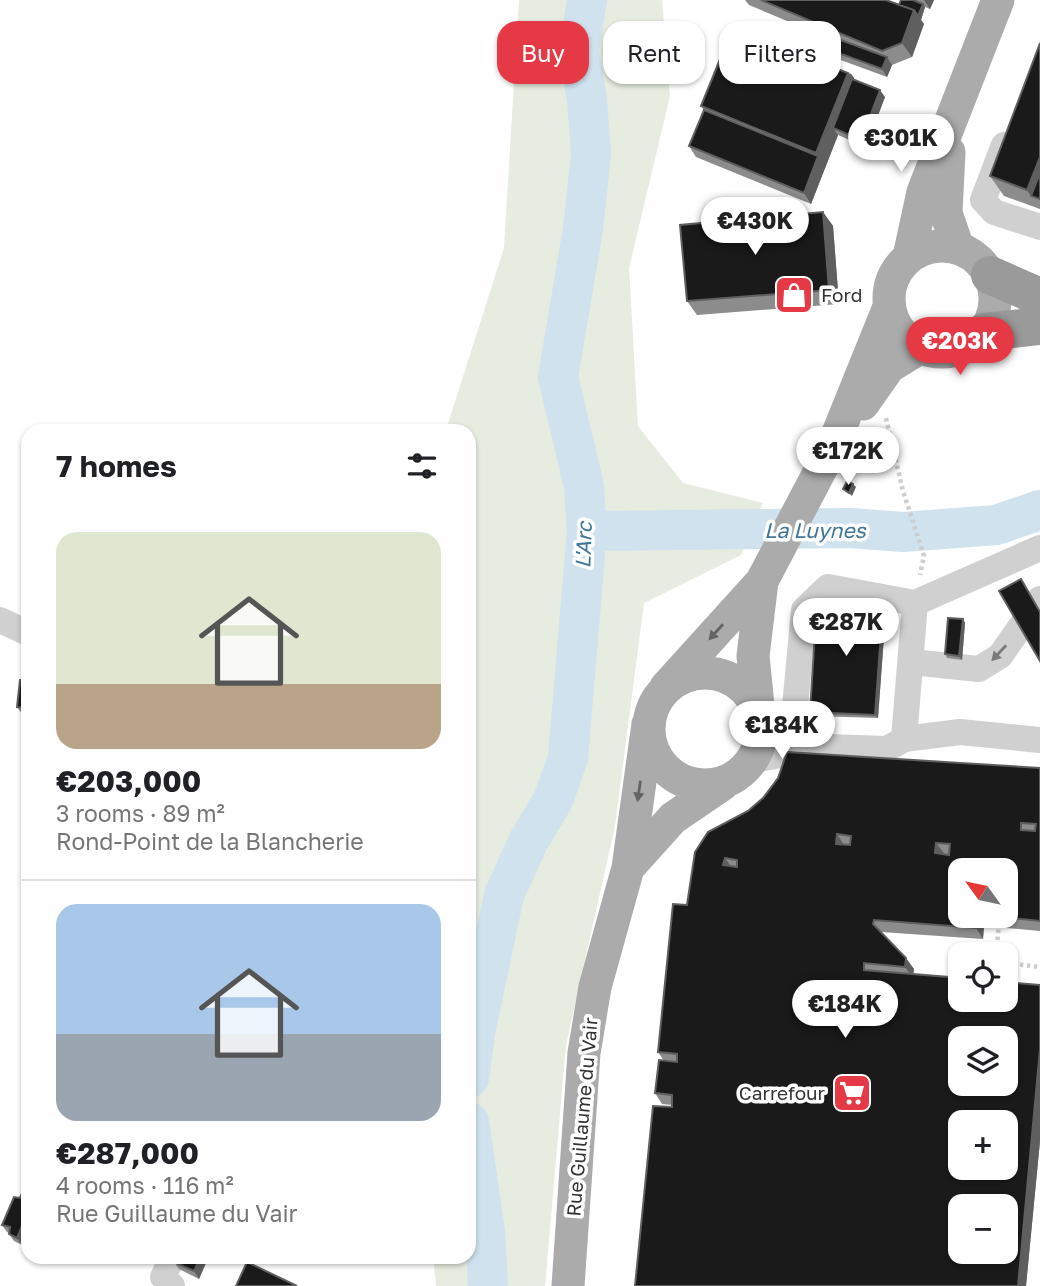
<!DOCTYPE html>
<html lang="en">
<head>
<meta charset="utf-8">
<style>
	body { margin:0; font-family:"Golos Text",sans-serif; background:#f6f6f6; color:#202124; height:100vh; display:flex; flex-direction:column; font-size:26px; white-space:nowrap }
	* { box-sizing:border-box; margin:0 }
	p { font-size:23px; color:#757577 }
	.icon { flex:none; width:38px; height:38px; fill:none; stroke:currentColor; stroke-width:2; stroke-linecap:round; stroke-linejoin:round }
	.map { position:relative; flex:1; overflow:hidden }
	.details { position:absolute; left:21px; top:424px; width:455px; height:840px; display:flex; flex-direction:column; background:#fff; border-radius:21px; box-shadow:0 2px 5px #0004 }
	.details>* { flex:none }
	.top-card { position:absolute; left:497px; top:21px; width:438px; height:63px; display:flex; gap:14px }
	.needle { width:46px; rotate:303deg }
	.fabs { position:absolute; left:948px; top:858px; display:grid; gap:14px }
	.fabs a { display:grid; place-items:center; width:70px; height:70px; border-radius:14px; background:#fff; box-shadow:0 2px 5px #0004; font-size:35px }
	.price { position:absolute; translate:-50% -60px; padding:0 16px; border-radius:24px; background:#fff; color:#222; font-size:23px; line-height:46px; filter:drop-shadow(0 2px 4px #0008) }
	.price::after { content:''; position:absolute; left:50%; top:42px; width:21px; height:16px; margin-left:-10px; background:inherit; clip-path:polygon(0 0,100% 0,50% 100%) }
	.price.selected { background:#e63946; color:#fff }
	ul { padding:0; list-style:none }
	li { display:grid; align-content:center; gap:14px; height:371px; padding:0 35px }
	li+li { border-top:2px solid #e0e0e0 }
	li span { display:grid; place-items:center; height:217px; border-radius:21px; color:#555 }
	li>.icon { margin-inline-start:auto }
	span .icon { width:126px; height:126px; fill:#fffc; stroke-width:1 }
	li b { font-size:30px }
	h2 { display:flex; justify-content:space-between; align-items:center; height:84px; padding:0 35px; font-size:30px }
	.chip { padding:0 24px; border-radius:21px; background:#fff; box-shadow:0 2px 5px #0004; font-size:24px; line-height:63px }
	.chip.selected { background:#e63946; color:#fff }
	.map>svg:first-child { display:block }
	.green { fill:#e6ecdf }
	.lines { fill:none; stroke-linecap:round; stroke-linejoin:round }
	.river { stroke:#cfe2ee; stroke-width:40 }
	.path { stroke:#cdcdcd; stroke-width:4.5; stroke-dasharray:3.5 3.5; stroke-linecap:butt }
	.minor { stroke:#d0d0d0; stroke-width:26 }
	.major { stroke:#ababab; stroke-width:33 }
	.highway { stroke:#9a9a9a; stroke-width:38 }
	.wall { fill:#8c8c8c }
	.shaded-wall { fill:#5f5f5f }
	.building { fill:#1a1a1a; stroke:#5f5f5f; stroke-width:2; fill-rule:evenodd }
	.oneway { fill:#636363 }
	.oneway2 { fill:#7a7a7a }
	.labels { text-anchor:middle; stroke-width:7; stroke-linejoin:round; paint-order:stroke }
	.poi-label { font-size:19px; fill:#333; stroke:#fff; text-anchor:start }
	.street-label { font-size:19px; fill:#333; stroke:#fff }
	.water-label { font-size:21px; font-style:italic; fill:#3f7597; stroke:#fff }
</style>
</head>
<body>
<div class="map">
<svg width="1040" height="1286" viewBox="0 0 1040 1286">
	<rect width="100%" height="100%" fill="#fff"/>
	<path class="green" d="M519 0H662L670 96 629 268 638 426 683 483 763 503 741 555 644 603 615 826 566 1045 545 1286H436L433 1257 469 1256V430H446L504 248Z"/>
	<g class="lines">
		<path class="river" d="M587 531 850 528 903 532 996 525 1040 510
			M469 1078 475 1033 504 895 528 842 553 800 568 758 587 531 584 486 558 377 583 229 591 154 587 100 579 50 587 0
			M469 1122 485 1231 488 1286"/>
		<path class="path" d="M886 418 903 491 924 556 920 575
			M996 954 1000 915
			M1006 963 1040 967"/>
		<path class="minor" d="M1004 145 983 200 994 212 1040 227
			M0 620 28 633
			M911 662 979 669 1000 656 1040 599
			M795 707 804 610 828 587 915 603
			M760 711 827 747
			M904 739 915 603 1040 548
			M753 760 827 747 887 749 904 739 960 732 1040 740
			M172 1286 163 1277 173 1256"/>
		<path class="major" d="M949 152 946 213 958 248
			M889 299a53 53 0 1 1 106 0a53 53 0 1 1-106 0Z
			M909 257 923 192 998 0
			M863 404 889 367 920 348
			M649 729a56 56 0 1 1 112 0a56 56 0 1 1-112 0Z
			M666 687 762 581 832 448 889 307
			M758 706 753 656 762 581
			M628 868 673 818 723 784
			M568 1286 584 1053 595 987 628 868 648 724"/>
		<path class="highway" d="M990 275 1040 297
			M984 332 1040 326"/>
	</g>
	<path class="wall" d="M745 0H886L899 5 901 0H934L930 9 925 7 921 20 924 24 912 57 892 65 887 77 838 59 833 51 837 42 749 5Z
		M1040 43V209L1004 196 990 176Z
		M851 74 854 78 853 80 885 97 866 147 838 135 811 204 696 157 689 146 704 110 701 106Z
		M823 212 833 226 839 304 697 315 687 301Z
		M883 605 886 609 878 718 813 716 810 712Z
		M963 619 965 623 962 660 947 658 945 654Z
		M28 681V715L22 714 17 707Z
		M1040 768V931L984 926 983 939 881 932 914 969 913 974 1040 985V1141L1026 1286 672 1107V1105L662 1104 655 1093 664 1061 658 1052 687 905 695 852Z
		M20 1198 22 1245 14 1241 9 1234V1233L7 1232 2 1225Z
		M209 1256 199 1279 179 1269 174 1262Z"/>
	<path class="shaded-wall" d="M924 0H934L930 9Z
		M923 4 925 7 921 20 924 24 912 57 902 43 914 10Z
		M887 57 892 65 887 77 882 69Z
		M848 73 851 74 854 78 833 128 838 135 811 204 804 193 818 156 816 153Z
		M880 90 885 97 866 147 861 140Z
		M1040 157V199L1031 196 1027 190Z
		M823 212 833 226 839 304 829 290Z
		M853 484 856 487 852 496 849 493Z
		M883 605 886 609 878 718 875 715Z
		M963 619 965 623 962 660 959 656Z
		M837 834 844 845 836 844Z
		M936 843 944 853 943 864 935 853Z
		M725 858 733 869 723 865Z
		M977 915 984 926 983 939 976 928Z
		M906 958 914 969 913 978 905 967Z
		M1040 1049V1141L1026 1286H1018Z
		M28 1210V1230L22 1245 17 1238Z
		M201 1256H209L199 1279 194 1271Z"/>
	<path class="building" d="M761 0H886L914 10 902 43 882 51Z
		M901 0H913L923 4 918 16 914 10 899 5Z
		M733 27 848 73 816 153 701 106Z
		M838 39 887 57 882 69 833 51Z
		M1040 43V157L1027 190 990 176Z
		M852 79 880 90 861 140 833 128Z
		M704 110 818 156 804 193 689 146Z
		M1040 173V199L1031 196Z
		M823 212 829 290 687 301 680 225Z
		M847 481 853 484 849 493 843 489Z
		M1021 579 1040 612V661L999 591Z
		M817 601 883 605 875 715 810 712Z
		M948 618 963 619 959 656 945 654Z
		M20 680 28 681V708L17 707Z
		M787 752 1040 768V921L980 915H1006V870H961V915H977L976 928 874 920 873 924 906 958 905 967 864 963V970L961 978V999H1006V982L1040 985V1049L1018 1286H635L653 1106 672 1107V1095L655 1093 659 1060 677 1062V1054L658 1052 673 904 687 905 695 852 708 832 748 811 763 798 778 778ZM1021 823 1036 824 1035 831 1021 830ZM837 834 851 836 850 845 836 844ZM936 843 950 844 949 855 935 853ZM725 858 737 860V867L723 865ZM961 1038H1006V1083H961ZM961 1122H1006V1167H961ZM961 1206H1006V1251H961Z
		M25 1186 28 1187V1210L17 1238 9 1234 10 1227 2 1225 14 1197 20 1198Z
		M177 1256H201L194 1271 174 1262Z
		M247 1262 297 1286H236Z"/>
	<defs><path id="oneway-solid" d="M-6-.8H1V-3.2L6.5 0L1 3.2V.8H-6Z" transform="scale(1.75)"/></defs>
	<g class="oneway">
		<use href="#oneway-solid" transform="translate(716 632) rotate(132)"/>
		<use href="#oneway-solid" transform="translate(639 791) rotate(98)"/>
	</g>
	<use class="oneway2" href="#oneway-solid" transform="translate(999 653) rotate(133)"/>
	<defs>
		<symbol id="shop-square" viewBox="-11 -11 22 22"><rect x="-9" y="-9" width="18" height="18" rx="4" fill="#e63946" stroke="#fff"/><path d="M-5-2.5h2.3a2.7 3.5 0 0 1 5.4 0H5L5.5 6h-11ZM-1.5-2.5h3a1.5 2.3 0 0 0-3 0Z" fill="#fff"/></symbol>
		<symbol id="supermarket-square" viewBox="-11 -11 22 22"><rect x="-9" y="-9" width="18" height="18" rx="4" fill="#e63946" stroke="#fff"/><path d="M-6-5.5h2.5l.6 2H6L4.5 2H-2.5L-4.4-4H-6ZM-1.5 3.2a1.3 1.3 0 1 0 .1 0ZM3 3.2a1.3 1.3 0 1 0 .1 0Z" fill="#fff"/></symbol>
	</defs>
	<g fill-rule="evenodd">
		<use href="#shop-square" x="772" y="273" width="44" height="44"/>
		<use href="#supermarket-square" x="830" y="1071" width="44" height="44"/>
	</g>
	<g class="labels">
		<g class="poi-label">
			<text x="821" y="302">Ford</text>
			<text x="825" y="1100" text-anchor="end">Carrefour</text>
		</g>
		<g class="street-label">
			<text transform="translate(582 1117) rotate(-85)" y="7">Rue Guillaume du Vair</text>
		</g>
		<g class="water-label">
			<text x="815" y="538">La Luynes</text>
			<text transform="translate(584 545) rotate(-88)" y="7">L'Arc</text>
		</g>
	</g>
</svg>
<div class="fabs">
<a><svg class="needle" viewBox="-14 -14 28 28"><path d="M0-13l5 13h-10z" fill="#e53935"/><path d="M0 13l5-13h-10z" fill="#757577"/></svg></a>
<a><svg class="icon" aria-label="locate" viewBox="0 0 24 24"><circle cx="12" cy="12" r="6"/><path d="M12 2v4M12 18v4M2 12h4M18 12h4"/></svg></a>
<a><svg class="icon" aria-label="layers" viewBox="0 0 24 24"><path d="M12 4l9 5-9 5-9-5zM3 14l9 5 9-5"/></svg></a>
<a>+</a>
<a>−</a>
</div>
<b class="price" style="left:901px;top:174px">€301K</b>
<b class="price" style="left:755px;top:257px">€430K</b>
<b class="price selected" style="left:960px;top:377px">€203K</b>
<b class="price" style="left:848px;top:487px">€172K</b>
<b class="price" style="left:846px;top:658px">€287K</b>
<b class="price" style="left:782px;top:761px">€184K</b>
<b class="price" style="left:845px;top:1040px">€184K</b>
<div class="top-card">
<a class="chip selected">Buy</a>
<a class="chip">Rent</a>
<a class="chip">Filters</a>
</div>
<section class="details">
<h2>7 homes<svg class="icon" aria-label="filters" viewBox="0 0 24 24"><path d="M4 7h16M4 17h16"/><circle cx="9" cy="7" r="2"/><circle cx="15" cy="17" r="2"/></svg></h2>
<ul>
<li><span style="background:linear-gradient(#dfe7d0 70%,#b9a48a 0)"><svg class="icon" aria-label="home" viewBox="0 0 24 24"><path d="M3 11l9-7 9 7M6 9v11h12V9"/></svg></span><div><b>€203,000</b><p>3 rooms · 89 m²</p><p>Rond-Point de la Blancherie</p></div></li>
<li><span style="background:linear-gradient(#a9c7e8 60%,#9aa5b1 0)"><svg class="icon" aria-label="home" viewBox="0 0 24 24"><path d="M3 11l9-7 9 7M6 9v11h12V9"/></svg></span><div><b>€287,000</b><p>4 rooms · 116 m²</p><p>Rue Guillaume du Vair</p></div></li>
</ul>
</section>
</div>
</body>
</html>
